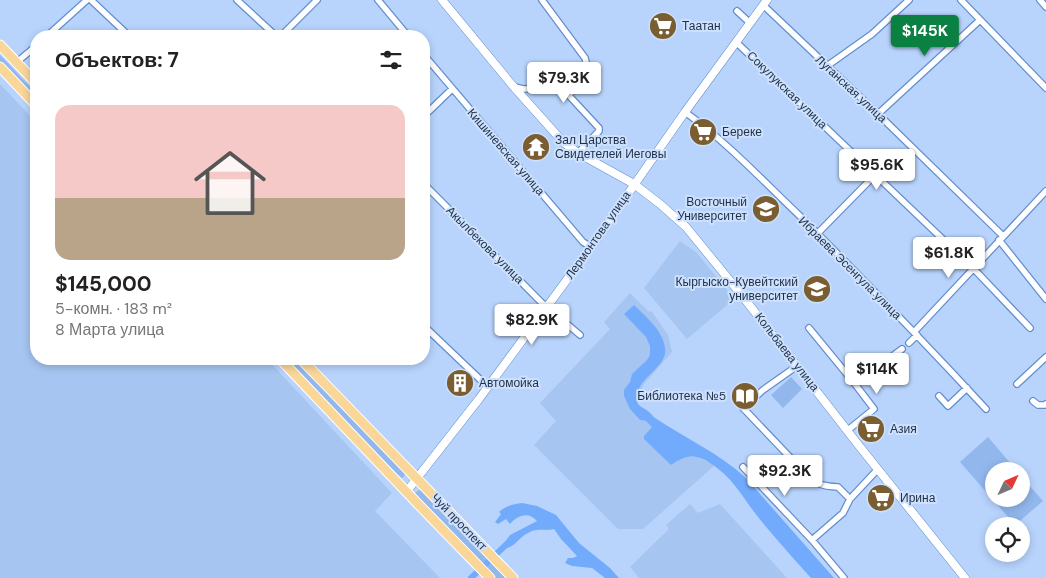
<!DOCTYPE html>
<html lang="ru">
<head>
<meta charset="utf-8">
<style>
	body { margin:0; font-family:"DM Sans",sans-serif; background:#f6f6f6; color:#222; height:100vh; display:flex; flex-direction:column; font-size:19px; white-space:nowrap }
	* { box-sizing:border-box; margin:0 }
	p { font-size:16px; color:#767676 }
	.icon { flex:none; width:28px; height:28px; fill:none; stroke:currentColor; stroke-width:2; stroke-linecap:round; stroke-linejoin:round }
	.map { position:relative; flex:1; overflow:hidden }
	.details { position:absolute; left:30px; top:30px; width:400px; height:335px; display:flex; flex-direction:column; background:#fff; border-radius:20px; box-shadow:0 2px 8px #0003 }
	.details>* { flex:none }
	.needle { width:32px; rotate:46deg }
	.tools { position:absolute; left:985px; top:462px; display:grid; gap:10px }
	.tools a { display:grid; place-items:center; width:45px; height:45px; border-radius:50%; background:#fff; box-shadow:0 2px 8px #0003; font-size:25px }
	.price { position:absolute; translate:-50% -42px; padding:0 11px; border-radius:5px; background:#fff; color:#222; font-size:16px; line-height:32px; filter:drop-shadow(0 1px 2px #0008) }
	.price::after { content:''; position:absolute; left:50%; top:30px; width:15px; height:11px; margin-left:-8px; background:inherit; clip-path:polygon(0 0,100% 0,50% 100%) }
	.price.active { background:#0b8043; color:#fff }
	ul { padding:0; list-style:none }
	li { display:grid; align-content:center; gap:10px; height:265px; padding:0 25px }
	li span { display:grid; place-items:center; height:155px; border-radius:15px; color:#555 }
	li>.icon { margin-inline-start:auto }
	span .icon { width:90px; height:90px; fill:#fffc; stroke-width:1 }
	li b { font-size:21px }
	h2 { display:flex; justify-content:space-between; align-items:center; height:60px; padding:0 25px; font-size:21px }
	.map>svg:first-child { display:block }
	.built { fill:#a6c5f0 }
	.green { fill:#92b7ed }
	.water { fill:#73abfc }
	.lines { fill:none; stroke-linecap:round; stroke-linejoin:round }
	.canal { stroke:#73abfc; stroke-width:6 }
	.street-casing { stroke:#638ece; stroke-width:8 }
	.secondary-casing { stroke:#638ece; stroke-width:9 }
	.primary-casing { stroke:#fff; stroke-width:11 }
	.street { stroke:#fff; stroke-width:5.5 }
	.secondary { stroke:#fff; stroke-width:8 }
	.primary { stroke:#fad698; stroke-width:9 }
	.labels { text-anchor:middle; stroke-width:4; stroke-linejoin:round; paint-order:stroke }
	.poi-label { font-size:12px; fill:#1d2f49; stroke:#cee1fc; text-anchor:start }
	.street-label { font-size:12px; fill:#1d2f49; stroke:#cee1fc }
</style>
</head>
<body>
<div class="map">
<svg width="1046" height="578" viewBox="0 0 1046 578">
	<rect width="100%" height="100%" fill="#b8d4fd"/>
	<path class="built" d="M0 84 36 122V359H267L392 493 375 511 440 578H0Z
		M680 241 697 253 734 299 687 339 644 288Z
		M630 293 648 311 652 312 668 335 672 352 644 384 640 392V399L631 409 640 420 646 421 653 427 644 436 671 465 684 457H696L709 462 714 466 643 529H618L534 445 556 421 540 403 610 329 604 322Z
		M690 504 698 513 720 504 787 578H639L630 567 669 529 666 525Z"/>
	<path class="green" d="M0 55 36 93V97L33 98 0 64Z
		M283 359H293L405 472V475L402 478 397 474Z
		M791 377 802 389 783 408 771 395Z
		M988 437 1017 471H994V499H1021V476L1043 501 1015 525 960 462Z
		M419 490 425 492 509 578H495L418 499 415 493Z"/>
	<path class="water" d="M634 305C646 317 663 330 665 348 668 367 639 376 637 396 637 398 637 401 638 404 641 408 647 409 650 413 652 414 653 417 655 418 685 438 719 453 746 478L834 578H811C793 558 775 538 758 517 746 502 736 484 722 472 715 466 705 458 696 457 686 455 679 460 671 465L644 439V436L652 427 646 421 640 420 630 409 624 396V390L630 382 632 374 647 360 650 355V346L646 337 624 314Z
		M522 503 537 506 556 515 579 543 610 568 619 578H605L592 568 572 566 565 563 568 558H573L577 556 561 539 554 529C546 531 537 528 530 532 520 536 517 545 507 548L502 546 510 535 537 521C529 511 517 515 510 524L506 519 498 524 495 522 501 514 499 512C505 506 513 504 522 503Z"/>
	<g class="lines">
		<path class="canal" d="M471 578 510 541"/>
		<defs>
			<path id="street" d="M91 0 129 36
				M237 0 276 36
				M378 0 408 36
				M542 0 585 58C587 64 588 70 586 77L569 95
				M961 0 1046 88
				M1040 0 1046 7
				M763 5 878 114 1003 236
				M737 11 750 23
				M47 36 87 0
				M281 36 317 0
				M736 42 973 268 1030 328
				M424 55 583 242 591 247
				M17 62 36 46
				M827 66 872 34 909 0
				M515 87 523 89 561 87 599 128V131L578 153
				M685 112C728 143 763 181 801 217 864 280 926 344 986 409
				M878 114 980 20
				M424 116 452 89
				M424 184 541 302 580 335
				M817 234 875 175
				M999 240 1046 299
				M424 326 488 387
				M809 328 855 384
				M914 332 1046 191
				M909 343 917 335
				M797 366 763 390 743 408 805 473C819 485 820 486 838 487L850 499
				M1017 384 1046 357
				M939 396 948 406 967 388
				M1033 401 1038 405H1045L1046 404
				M848 430 874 409 855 384 902 349
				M743 467 812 540 844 578
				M812 540 843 513 850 499 878 469"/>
			<path id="secondary" d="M442 0 513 86 563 142 578 153 634 184 660 204 686 227 740 293 860 447 965 578
				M407 491 479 399 591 247 685 112 767 0"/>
			<path id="primary" d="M0 45 36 83
				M0 67 36 105
				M280 359 418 504 490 578
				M301 359 513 578"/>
		</defs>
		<use href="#street" class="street-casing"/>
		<use href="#secondary" class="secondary-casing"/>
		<use href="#primary" class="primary-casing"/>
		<use href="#street" class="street"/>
		<use href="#secondary" class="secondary"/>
		<use href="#primary" class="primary"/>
	</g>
	<defs>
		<symbol id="supermarket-disc" viewBox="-11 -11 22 22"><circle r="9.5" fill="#7a5e31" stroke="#cee1fc"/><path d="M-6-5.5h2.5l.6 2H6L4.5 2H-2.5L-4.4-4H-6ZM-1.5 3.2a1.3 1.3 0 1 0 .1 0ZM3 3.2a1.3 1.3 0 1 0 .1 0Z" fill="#fff"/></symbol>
		<symbol id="temple-disc" viewBox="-11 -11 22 22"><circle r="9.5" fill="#7a5e31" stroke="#cee1fc"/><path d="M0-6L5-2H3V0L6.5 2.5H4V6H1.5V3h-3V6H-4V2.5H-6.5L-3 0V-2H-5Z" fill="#fff"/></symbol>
		<symbol id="university-disc" viewBox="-11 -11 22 22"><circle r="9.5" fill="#7a5e31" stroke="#cee1fc"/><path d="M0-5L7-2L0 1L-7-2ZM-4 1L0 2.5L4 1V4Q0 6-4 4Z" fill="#fff"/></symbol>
		<symbol id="building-disc" viewBox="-11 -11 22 22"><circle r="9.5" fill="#7a5e31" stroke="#cee1fc"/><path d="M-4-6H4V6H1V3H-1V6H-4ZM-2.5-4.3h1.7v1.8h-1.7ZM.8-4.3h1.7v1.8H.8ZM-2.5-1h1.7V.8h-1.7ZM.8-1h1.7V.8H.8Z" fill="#fff"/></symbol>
		<symbol id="library-disc" viewBox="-11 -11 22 22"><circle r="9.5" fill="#7a5e31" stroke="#cee1fc"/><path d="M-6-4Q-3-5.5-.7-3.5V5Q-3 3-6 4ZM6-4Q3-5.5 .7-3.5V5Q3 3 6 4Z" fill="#fff"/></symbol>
	</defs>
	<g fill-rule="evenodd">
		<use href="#supermarket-disc" x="647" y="10" width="32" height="32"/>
		<use href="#supermarket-disc" x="687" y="116" width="32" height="32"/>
		<use href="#temple-disc" x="520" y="131" width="32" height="32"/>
		<use href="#university-disc" x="750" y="193" width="32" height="32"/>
		<use href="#university-disc" x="801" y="273" width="32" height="32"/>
		<use href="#building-disc" x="444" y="367" width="32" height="32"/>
		<use href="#library-disc" x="729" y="380" width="32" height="32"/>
		<use href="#supermarket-disc" x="855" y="413" width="32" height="32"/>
		<use href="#supermarket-disc" x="865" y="482" width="32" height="32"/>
	</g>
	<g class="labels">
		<g class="poi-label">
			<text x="682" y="30">Таатан</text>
			<text x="722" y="136">Береке</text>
			<text x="555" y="144">Зал Царства<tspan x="555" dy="14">Свидетелей Иеговы</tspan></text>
			<text x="747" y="206" text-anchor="end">Восточный<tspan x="747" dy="14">Университет</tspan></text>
			<text x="798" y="286" text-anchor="end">Кыргыско-Кувейтский<tspan x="798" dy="14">университет</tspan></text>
			<text x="479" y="387">Автомойка</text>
			<text x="726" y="400" text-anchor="end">Библиотека №5</text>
			<text x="890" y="433">Азия</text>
			<text x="900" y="502">Ирина</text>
		</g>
		<g class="street-label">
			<text transform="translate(851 89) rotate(43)" y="4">Луганская улица</text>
			<text transform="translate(787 90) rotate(44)" y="4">Сокулукская улица</text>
			<text transform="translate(506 152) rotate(49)" y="4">Кишиневская улица</text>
			<text transform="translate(598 235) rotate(-55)" y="4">Лермонтова улица</text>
			<text transform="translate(485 245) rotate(45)" y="4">Акылбекова улица</text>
			<text transform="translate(850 268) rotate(45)" y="4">Ибраева Эсенгула улица</text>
			<text transform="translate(787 352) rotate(52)" y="4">Кольбаева улица</text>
			<text transform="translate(459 522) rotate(46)" y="4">Чуй проспект</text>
		</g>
	</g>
</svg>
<div class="tools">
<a><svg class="needle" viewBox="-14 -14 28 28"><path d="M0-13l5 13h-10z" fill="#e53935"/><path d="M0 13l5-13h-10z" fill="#767676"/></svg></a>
<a><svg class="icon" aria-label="locate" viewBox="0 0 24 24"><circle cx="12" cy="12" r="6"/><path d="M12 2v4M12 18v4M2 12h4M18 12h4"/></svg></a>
</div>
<b class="price active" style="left:925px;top:57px">$145K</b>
<b class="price" style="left:564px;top:104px">$79.3K</b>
<b class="price" style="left:877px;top:191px">$95.6K</b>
<b class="price" style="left:949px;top:279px">$61.8K</b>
<b class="price" style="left:532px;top:346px">$82.9K</b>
<b class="price" style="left:877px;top:395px">$114K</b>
<b class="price" style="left:785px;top:497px">$92.3K</b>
<section class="details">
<h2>Объектов: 7<svg class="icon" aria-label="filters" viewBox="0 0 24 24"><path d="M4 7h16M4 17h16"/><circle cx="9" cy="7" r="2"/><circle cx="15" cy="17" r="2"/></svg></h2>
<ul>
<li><span style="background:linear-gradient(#f6c9c9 60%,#b9a48a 0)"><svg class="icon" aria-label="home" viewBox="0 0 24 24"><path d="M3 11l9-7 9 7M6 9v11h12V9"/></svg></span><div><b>$145,000</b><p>5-комн. · 183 m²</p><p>8 Марта улица</p></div></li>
</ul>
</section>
</div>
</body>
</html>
